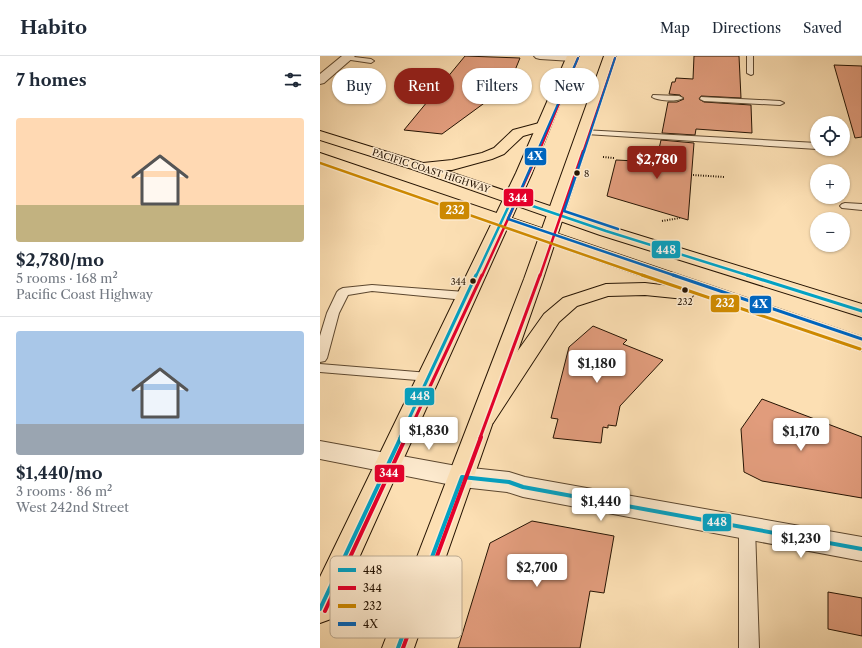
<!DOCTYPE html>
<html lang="en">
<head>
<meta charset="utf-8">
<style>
	body { margin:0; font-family:"Libre Caslon Text",serif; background:#f6f6f7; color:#1f2937; height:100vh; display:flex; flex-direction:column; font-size:15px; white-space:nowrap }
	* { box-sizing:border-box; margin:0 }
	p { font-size:13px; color:#747a83 }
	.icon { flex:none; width:22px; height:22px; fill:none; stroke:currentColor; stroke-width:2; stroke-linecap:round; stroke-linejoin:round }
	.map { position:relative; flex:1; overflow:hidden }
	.panel { display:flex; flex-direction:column; background:#fff; width:320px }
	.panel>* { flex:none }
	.banner { position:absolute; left:12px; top:12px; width:380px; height:36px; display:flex; gap:8px }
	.tools { position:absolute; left:490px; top:60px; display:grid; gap:8px }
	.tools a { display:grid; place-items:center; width:40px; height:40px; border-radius:50%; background:#fff; box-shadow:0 1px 3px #0004; font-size:20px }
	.price { position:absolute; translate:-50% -34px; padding:0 9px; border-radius:4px; background:#fff; color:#222; font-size:13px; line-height:26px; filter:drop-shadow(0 1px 2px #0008) }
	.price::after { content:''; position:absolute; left:50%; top:24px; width:12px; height:9px; margin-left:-6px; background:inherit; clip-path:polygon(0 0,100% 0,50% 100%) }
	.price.selected { background:#8f2418; color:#fff }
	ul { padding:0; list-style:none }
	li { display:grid; align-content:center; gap:8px; height:212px; padding:0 16px }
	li+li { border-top:1px solid #e0e1e3 }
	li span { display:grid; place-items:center; height:124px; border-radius:4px; color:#555 }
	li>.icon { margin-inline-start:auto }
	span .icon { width:72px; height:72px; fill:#fffc; stroke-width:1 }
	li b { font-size:17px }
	h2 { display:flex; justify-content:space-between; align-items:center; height:48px; padding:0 16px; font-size:17px }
	.tag { padding:0 14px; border-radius:18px; background:#fff; box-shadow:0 1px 3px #0004; font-size:14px; line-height:36px }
	.tag.selected { background:#8f2418; color:#fff }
	header { display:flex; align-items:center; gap:24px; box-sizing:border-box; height:56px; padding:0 20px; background:#fff; border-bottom:1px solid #e0e1e3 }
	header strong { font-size:19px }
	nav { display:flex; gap:22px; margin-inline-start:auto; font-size:14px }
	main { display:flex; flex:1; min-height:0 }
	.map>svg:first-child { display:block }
	.building { fill:#e19c7c; stroke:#261403 }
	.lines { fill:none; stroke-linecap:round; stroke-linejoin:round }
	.service-casing { stroke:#5c472f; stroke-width:2 }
	.minor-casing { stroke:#5c472f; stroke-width:2 }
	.tertiary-casing { stroke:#5c472f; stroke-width:2 }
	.primary-casing { stroke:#261403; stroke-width:2 }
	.trunk-casing { stroke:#261403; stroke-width:2 }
	.path { stroke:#261403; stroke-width:2; stroke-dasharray:1 1.5; stroke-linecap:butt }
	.service { fill:#fdeace; fill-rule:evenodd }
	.minor { fill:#fdeace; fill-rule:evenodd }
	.tertiary { fill:#fdeace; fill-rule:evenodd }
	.primary { fill:#fcdfb3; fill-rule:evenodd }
	.trunk { fill:#fcdfb3; fill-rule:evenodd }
	.bus-1-far2-casing { stroke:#fdeace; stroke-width:5 }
	.bus-1-far1-casing { stroke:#fdeace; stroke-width:6 }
	.bus-1-casing { stroke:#fdeace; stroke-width:7 }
	.bus-2-far3-casing { stroke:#fdeace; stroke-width:4 }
	.bus-2-far2-casing { stroke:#fdeace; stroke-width:5 }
	.bus-2-far1-casing { stroke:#fdeace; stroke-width:6 }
	.bus-2-casing { stroke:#fdeace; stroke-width:7 }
	.bus-3-far1-casing { stroke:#fdeace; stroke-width:5 }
	.bus-3-casing { stroke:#fdeace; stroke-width:6 }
	.bus-4-far2-casing { stroke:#fdeace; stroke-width:4 }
	.bus-4-far1-casing { stroke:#fdeace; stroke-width:5 }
	.bus-4-casing { stroke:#fdeace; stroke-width:6 }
	.bus-1-far2 { stroke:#02a2c4; stroke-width:2.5 }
	.bus-1-far1 { stroke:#02a2c4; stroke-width:3 }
	.bus-1 { stroke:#02a2c4; stroke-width:4 }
	.bus-2-far3 { stroke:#e4002b; stroke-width:2 }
	.bus-2-far2 { stroke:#e4002b; stroke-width:2.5 }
	.bus-2-far1 { stroke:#e4002b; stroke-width:3 }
	.bus-2 { stroke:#e4002b; stroke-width:4 }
	.bus-3-far1 { stroke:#cd8901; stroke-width:2.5 }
	.bus-3 { stroke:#cd8901; stroke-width:3 }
	.bus-4-far2 { stroke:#0065bd; stroke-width:2 }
	.bus-4-far1 { stroke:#0065bd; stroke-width:2.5 }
	.bus-4 { stroke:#0065bd; stroke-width:3 }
	.bus-dot { fill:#261403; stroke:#fdeace; stroke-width:1.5 }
	.labels { text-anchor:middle; stroke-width:3; stroke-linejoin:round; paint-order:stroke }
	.far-street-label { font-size:9px; fill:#261403; stroke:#fdeace }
	.bus-label { font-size:9px; fill:#261403; stroke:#fdeace; text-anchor:start }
	.key { fill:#fdeace; stroke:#bcaa91; stroke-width:1 }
	.key-label { font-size:11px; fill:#261403 }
	.line-badge { stroke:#fdeace; stroke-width:1.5 }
	.badge-label { font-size:11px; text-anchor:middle; font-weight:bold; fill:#fff }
</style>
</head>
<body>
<header>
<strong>Habito</strong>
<nav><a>Map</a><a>Directions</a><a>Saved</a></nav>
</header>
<main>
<section class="panel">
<h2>7 homes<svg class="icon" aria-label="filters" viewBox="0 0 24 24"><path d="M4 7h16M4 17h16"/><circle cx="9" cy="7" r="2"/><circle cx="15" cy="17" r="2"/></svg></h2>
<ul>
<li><span style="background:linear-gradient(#ffd9b3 70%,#c2b280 0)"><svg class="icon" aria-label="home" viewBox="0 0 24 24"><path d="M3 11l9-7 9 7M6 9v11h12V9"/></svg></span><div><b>$2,780/mo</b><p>5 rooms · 168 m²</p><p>Pacific Coast Highway</p></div></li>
<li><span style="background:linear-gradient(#a9c7e8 75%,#9aa5b1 0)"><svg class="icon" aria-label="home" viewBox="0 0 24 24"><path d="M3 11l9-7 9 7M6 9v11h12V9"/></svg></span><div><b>$1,440/mo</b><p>3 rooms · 86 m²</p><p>West 242nd Street</p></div></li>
</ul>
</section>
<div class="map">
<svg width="542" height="592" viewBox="0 0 542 592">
	<rect width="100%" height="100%" fill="#fcdfb3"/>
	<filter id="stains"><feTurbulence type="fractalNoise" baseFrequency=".005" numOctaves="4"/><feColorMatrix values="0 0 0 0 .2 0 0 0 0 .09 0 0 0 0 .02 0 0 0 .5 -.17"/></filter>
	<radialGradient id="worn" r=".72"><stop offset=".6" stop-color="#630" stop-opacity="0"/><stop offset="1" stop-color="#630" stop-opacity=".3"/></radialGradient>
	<path class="building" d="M145 0 200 2 189 29 122 78 84 74Z
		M374 0H419L421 42 381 40 379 43 384 46 431 49 432 77 376 73 375 79 342 77 348 46H357L364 43 360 39 349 38 352 26H355L356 22 373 23Z
		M514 9 542 10V81L535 82Z
		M341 84 374 87 368 164 287 140 296 104 336 106Z
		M273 270 307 284 303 288 343 304 300 350 296 370 288 369V372L283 371 281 387 233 382 238 363 231 362 249 291Z
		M442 343 542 381V442L442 425 424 416 421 373Z
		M212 465 294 480 284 537 270 535 260 592H138L170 487Z
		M508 536 542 542V580L508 573Z"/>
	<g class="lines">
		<defs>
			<path id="service" d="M26 0 51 3 54 5 51 7 24 3 23 2Z
				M427 0H433V18L431 19 427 17Z
				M333 39 359 40 363 42C357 46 338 45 332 41Z
				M381 41 460 45 464 47 460 49 384 45 380 43Z
				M263 74 497 87V93L266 78 262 76Z
				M525 147 542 148V154L522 152 520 150 522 148Z
				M52 229 145 236 149 237 151 240 149 243 145 244 52 235 28 239 19 257 7 302 5 305 0 306V280L7 257 17 236 19 234 23 232Z
				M0 308 109 317 114 318 116 321 114 324 109 325 0 316Z
				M427 465 433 467 435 472 439 592H419V472L421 467Z"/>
			<path id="minor" d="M22 0H35L4 27 0 28V18Z
				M214 0H256L258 2 256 4 252 5 220 3 216 2Z"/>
			<path id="tertiary" d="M0 385 142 411 189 416 205 421 542 481V505L203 441 187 436 142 431 0 403Z"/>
			<path id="primary" d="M247 0H259L212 117 16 553 11 563 0 567V521L196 117Z
				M284 0H296L223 223 94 592H62L204 223Z"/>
			<path id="trunk" d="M223 66 228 67 230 70 228 73 203 80 184 98 172 103 132 114H124L292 171 542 248V261L280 179 92 113 0 84V75L103 107 132 104 162 97 174 92 193 74Z
				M0 97 542 281V295L374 238 372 241 365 243 325 239 288 240 257 250 239 266 173 367 164 369 155 367 152 361 155 355 224 258 243 242 286 228 325 227 350 230 0 107Z"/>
		</defs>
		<use href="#service" class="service-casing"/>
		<use href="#minor" class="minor-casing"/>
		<use href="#tertiary" class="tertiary-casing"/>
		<use href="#primary" class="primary-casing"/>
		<use href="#trunk" class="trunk-casing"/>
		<path class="path" d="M283 101 294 102
			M373 119 404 121
			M342 165 360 162"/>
		<use href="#service" class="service"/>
		<use href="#minor" class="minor"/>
		<use href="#tertiary" class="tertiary"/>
		<use href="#primary" class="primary"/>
		<use href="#trunk" class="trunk"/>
		<defs>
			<path id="bus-1-far2" d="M156 220 192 143 286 175 430 220"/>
			<path id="bus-1-far1" d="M427 219 542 255
				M80 382 156 219"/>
			<path id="bus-1" d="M0 553 81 381
				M78 592 142 421 189 426 203 431 542 493"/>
			<path id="bus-2-far3" d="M219 96 258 2
				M263 96 295 2"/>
			<path id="bus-2-far2" d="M162 220 219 95
				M220 220 263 95"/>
			<path id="bus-2-far1" d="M86 382 162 219
				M160 382 220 219"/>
			<path id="bus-2" d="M5 555 86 381
				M83 592 161 381"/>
			<path id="bus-3-far1" d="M0 107 325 220"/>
			<path id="bus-3" d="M322 219 540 293"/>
			<path id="bus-4-far2" d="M217 96 258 2
				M264 96 295 2"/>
			<path id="bus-4-far1" d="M218 95 188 163 356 220
				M264 95 244 155 298 173"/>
			<path id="bus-4" d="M353 219 542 283"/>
		</defs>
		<use href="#bus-1-far2" class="bus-1-far2-casing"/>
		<use href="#bus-1-far1" class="bus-1-far1-casing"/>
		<use href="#bus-1" class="bus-1-casing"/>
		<use href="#bus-2-far3" class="bus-2-far3-casing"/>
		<use href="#bus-2-far2" class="bus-2-far2-casing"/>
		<use href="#bus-2-far1" class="bus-2-far1-casing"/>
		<use href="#bus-2" class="bus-2-casing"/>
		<use href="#bus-3-far1" class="bus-3-far1-casing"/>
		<use href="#bus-3" class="bus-3-casing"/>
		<use href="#bus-4-far2" class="bus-4-far2-casing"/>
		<use href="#bus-4-far1" class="bus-4-far1-casing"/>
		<use href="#bus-4" class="bus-4-casing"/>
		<use href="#bus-1-far2" class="bus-1-far2"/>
		<use href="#bus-1-far1" class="bus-1-far1"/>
		<use href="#bus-1" class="bus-1"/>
		<use href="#bus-2-far3" class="bus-2-far3"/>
		<use href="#bus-2-far2" class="bus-2-far2"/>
		<use href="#bus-2-far1" class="bus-2-far1"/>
		<use href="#bus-2" class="bus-2"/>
		<use href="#bus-3-far1" class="bus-3-far1"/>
		<use href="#bus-3" class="bus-3"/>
		<use href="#bus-4-far2" class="bus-4-far2"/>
		<use href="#bus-4-far1" class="bus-4-far1"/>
		<use href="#bus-4" class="bus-4"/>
	</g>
	<g class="bus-dot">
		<circle cx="257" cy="117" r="3.5"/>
		<circle cx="153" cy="225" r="3.5"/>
		<circle cx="365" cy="234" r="3.5"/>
	</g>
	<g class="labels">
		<g class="far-street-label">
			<text transform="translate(111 115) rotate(18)" y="3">PACIFIC COAST HIGHWAY</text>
		</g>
		<g class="bus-label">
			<text x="264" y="121">8</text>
			<text x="146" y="229" text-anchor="end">344</text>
			<text x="365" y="249" text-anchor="middle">232</text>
		</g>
	</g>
	<rect x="10" y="500" width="132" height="82" rx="6" class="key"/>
	<rect x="18" y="512" width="18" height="4" fill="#02a2c4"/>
	<rect x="18" y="530" width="18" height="4" fill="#e4002b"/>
	<rect x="18" y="548" width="18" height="4" fill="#cd8901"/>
	<rect x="18" y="566" width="18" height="4" fill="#0065bd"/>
	<g class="key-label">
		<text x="43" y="518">448</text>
		<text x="43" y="536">344</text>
		<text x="43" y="554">232</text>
		<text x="43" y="572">4X</text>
	</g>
	<g class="line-badge">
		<rect x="204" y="91" width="23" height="19" rx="4" fill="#0065bd"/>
		<rect x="183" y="132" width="31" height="19" rx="4" fill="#e4002b"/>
		<rect x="119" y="145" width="31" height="19" rx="4" fill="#cd8901"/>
		<rect x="331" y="184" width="30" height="19" rx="4" fill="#02a2c4"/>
		<rect x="390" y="238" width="30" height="19" rx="4" fill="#cd8901"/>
		<rect x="429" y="239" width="23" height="19" rx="4" fill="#0065bd"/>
		<rect x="84" y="331" width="31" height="19" rx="4" fill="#02a2c4"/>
		<rect x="54" y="408" width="31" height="19" rx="4" fill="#e4002b"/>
		<rect x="382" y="457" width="30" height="19" rx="4" fill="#02a2c4"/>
	</g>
	<g class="badge-label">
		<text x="215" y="104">4X</text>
		<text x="198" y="146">344</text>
		<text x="135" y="158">232</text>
		<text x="346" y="198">448</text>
		<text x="405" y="251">232</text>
		<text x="440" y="252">4X</text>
		<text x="100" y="344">448</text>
		<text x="69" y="421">344</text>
		<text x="397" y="470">448</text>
	</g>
	<rect width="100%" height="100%" filter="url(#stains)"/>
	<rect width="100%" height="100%" fill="url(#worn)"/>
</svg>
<div class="tools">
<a><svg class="icon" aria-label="locate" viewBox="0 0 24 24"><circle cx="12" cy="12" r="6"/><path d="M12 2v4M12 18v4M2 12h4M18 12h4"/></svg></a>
<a>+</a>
<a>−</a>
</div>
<b class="price selected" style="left:337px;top:124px">$2,780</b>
<b class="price" style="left:277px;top:328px">$1,180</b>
<b class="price" style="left:109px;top:395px">$1,830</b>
<b class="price" style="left:481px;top:396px">$1,170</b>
<b class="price" style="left:281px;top:466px">$1,440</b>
<b class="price" style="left:481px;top:503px">$1,230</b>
<b class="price" style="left:217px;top:532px">$2,700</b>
<div class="banner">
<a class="tag">Buy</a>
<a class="tag selected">Rent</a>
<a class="tag">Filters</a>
<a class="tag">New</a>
</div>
</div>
</main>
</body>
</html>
